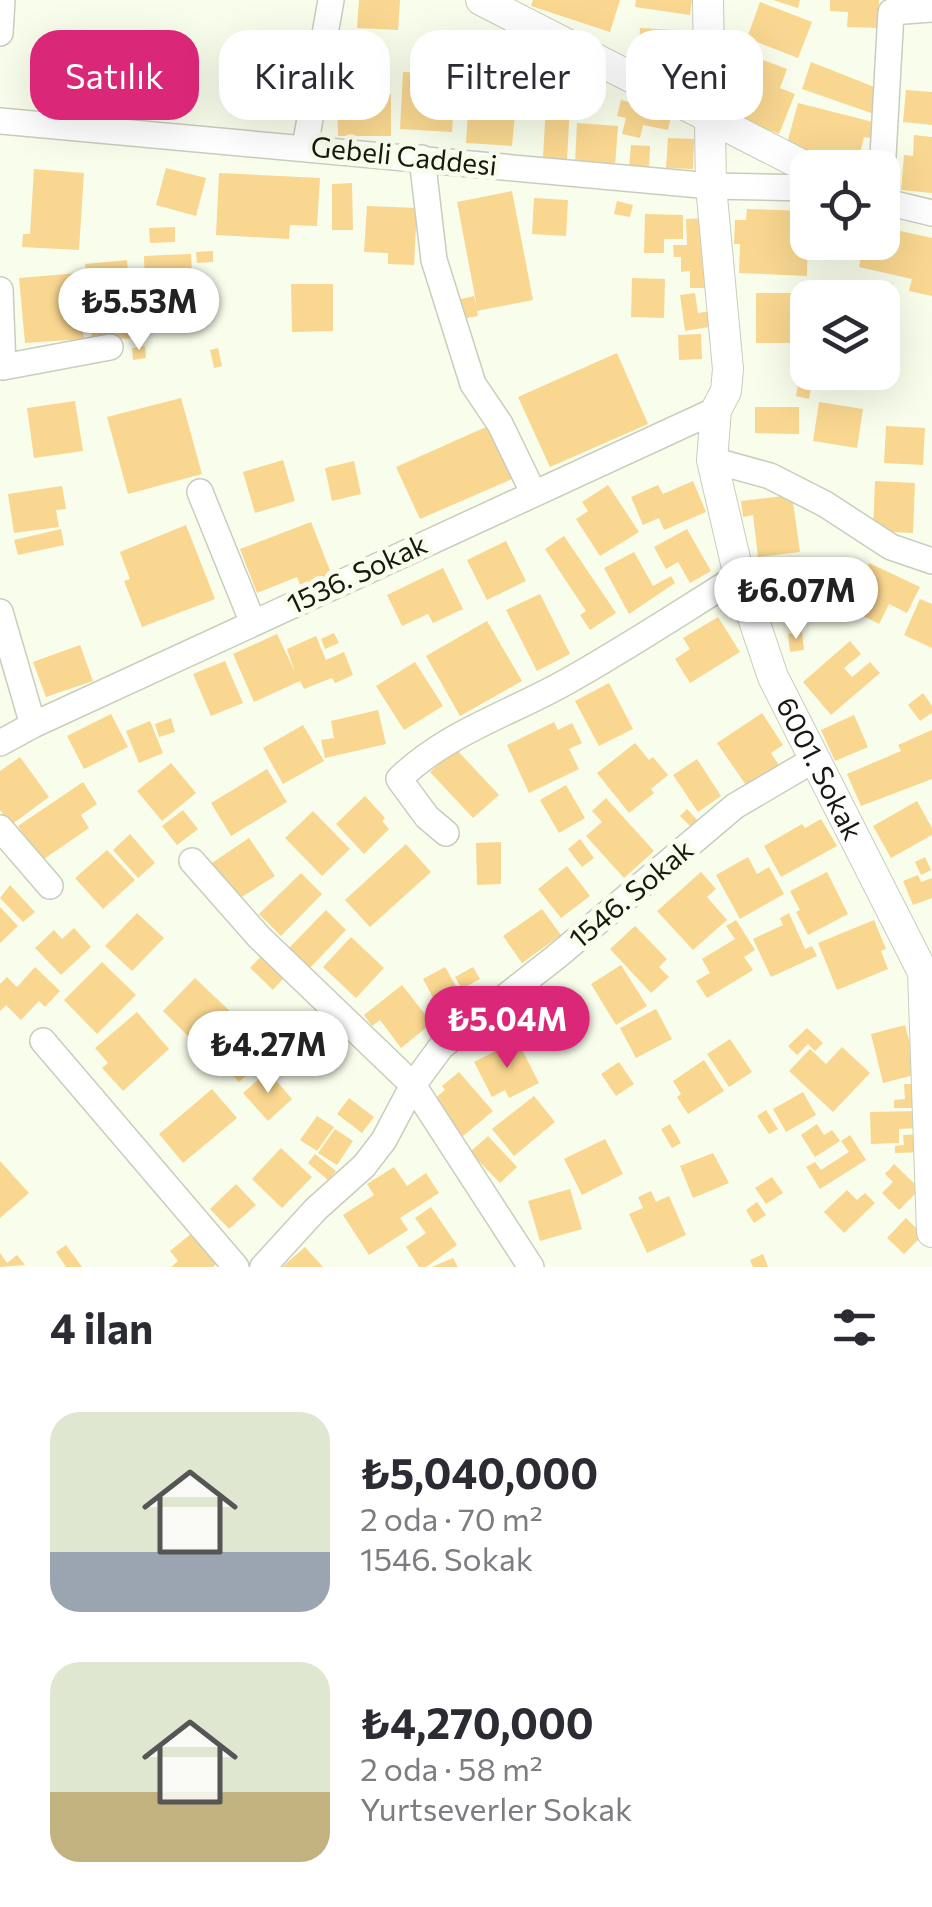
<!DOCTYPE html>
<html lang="tr">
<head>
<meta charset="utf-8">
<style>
	body { margin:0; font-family:Commissioner,sans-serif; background:#f7f7f7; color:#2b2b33; height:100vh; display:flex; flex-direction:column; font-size:38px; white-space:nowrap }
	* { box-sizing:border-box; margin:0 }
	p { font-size:32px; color:#7c7c81 }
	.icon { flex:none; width:55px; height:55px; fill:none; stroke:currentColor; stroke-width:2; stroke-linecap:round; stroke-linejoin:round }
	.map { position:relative; height:1267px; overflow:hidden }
	.drawer { display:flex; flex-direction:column; background:#fff; flex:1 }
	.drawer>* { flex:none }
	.hud { position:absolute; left:30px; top:30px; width:872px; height:90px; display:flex; gap:20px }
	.controls { position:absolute; left:790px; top:150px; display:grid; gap:20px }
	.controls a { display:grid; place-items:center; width:110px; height:110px; border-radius:20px; background:#fff; box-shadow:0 10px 40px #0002; font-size:50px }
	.price { position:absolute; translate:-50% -85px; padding:0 22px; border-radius:35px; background:#fff; color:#222; font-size:32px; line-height:65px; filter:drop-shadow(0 2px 5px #0008) }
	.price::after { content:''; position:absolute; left:50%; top:60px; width:30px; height:22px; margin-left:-15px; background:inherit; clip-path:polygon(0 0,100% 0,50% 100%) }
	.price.selected { background:#db2777; color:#fff }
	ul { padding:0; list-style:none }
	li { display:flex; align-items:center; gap:30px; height:250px; padding:0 50px }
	li span { display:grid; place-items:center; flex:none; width:280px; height:200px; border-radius:30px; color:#555 }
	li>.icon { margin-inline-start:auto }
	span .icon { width:120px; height:120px; fill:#fffc; stroke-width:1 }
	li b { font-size:42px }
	h2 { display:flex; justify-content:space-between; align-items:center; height:120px; padding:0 50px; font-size:42px }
	.tag { padding:0 35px; border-radius:30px; background:#fff; box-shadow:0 10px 40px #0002; font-size:35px; line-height:90px }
	.tag.selected { background:#db2777; color:#fff }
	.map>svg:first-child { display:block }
	.building { fill:#f9d790 }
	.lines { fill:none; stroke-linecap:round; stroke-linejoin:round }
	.minor-casing { stroke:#c9cdbc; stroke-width:28 }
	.tertiary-casing { stroke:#c9cdbc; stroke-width:32 }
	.minor { stroke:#fff; stroke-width:25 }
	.tertiary { stroke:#fff; stroke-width:30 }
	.labels { text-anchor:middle; stroke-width:10; stroke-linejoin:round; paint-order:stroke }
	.street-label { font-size:28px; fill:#171812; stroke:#f9fdeb }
</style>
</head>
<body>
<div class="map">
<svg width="932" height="1267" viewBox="0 0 932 1267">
	<rect width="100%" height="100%" fill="#f9fdeb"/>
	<path class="building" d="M359 0H400L398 30 357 28Z
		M533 0H620L610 32 531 6Z
		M636 0H692L690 15 635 7Z
		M773 0H800L798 8Z
		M830 0H879L878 28 847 27 848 12 830 11Z
		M760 2 812 22 798 58 747 38Z
		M640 28 694 31 692 69 638 66Z
		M471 33 505 40 498 77 464 70Z
		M506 46 542 48 539 96 502 94Z
		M732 48 787 69 780 88 795 94 779 134 721 112 730 88 718 83Z
		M38 59H82L81 102H37Z
		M811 62 882 90 874 114 802 89Z
		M403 72 456 75 452 132 400 129Z
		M547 86 571 87 567 160 543 158Z
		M906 90 932 92V125L903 122Z
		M391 94V136H338L337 95Z
		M621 100 672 112 668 130 643 125 640 138 622 134 626 118 617 116Z
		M481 101 516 104 512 146 466 143 468 112 481 114Z
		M798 103 873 122 870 138 864 137 857 165 786 147Z
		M577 123 618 126 615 166 575 164Z
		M914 135 932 137V193L901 190 904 155 913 156Z
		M668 138 694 139 693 169 666 168Z
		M631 145 650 146 649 169 629 168Z
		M166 168 206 178 196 216 156 205Z
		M34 169 84 173 79 250 22 247 23 234H30Z
		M219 173 320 178 317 226 290 225 289 239 216 235Z
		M352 183 353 230H332V184Z
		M512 191 533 300 477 311 478 316 461 319 457 300 474 296 477 307 457 202Z
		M534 198 568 200 566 236 532 234Z
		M617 201 633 205 630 217 614 214Z
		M367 206 417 208 414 265 388 264V253L364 252Z
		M747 209 808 211 807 276 739 273 740 244H734L735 220H746Z
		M645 214 683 215V239H664V253H644Z
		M708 218 709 288H690V271L681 272V257H674L673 245H687L686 219Z
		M175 227V242L150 243 149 228Z
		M882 227 932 238V296L909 291 912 279 859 267 864 242H882Z
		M213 251V262L197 263 196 252Z
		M191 254 193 292 145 293 144 256Z
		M127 260 134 338 92 341 85 264Z
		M78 273 79 289H86L89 323 82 324 84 339 25 343 19 278Z
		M632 278 665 279 664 318 631 317Z
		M854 280 893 283 889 327H882V298H852Z
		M291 284H333V331L292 332Z
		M695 293 698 313 712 311 715 326 685 331 680 295Z
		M756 293H795L796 306H808V343H756Z
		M701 334 702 359 679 360 678 335Z
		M882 337 889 338 887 351 898 353 893 383 836 375 882 372Z
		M145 346 146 358 133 360 132 348Z
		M218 348 222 366 214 368 210 350Z
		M617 353 648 424 550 467 518 397Z
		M799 379 812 381 809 399 796 396Z
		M181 398 202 474 128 494 107 417Z
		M75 401 83 451 34 458 27 408Z
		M819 402 863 409 857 448 813 441Z
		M755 407H799V434L755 433Z
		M495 423 519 476 420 519 396 467Z
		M886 426 925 428 923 465 884 463Z
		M283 460 295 501 255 513 243 472Z
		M354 461 361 494 332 501 325 468Z
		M693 481 706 512 664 530 659 518 643 525 631 497 658 485 663 494Z
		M875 481 915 483 913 533 873 531Z
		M608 485 639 532 600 556 576 519 588 511 582 502Z
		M62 486 66 509 56 510 59 527 14 533 8 494Z
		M792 495 800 552 758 557 753 515 743 517 741 501Z
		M311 522 333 578 302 590 297 577 257 593 240 549Z
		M186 525 215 599 142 627 124 581 130 579 120 552Z
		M61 529 64 545 18 555 14 540Z
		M687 529 711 571 690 583 678 562 666 569 654 547Z
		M564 536 616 613 590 630 580 615 586 611 545 549Z
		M506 541 526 581 487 600 467 560Z
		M634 552 653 586 671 576 675 583 629 614 604 568Z
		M869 563 920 587 907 613 889 604 879 624 848 608Z
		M443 568 463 609 433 623 428 614 402 626 387 595Z
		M794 570 802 586 822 576 833 597 787 620 768 582Z
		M540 594 570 654 537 671 506 610Z
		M920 599 932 604V648L904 635Z
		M718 617 740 652 690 683 675 659 690 649 683 638Z
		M487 621 522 681 460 716 426 656Z
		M802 632 804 650 790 652 788 634Z
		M334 633 339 643 325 649 321 639Z
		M277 634 295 672 287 649 316 636 326 660 344 652 353 675 335 683 332 678 304 689 300 681 254 702 233 654Z
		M850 641 861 654 844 668 852 677 870 662 880 673 831 715 803 682Z
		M80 645 93 681 46 697 33 662Z
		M225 661 243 703 211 716 193 674Z
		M415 662 443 706 404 730 376 686Z
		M609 683 633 729 599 746 575 701Z
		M923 693 932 706V713L920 721 908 705Z
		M378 710 386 744 325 758 321 740 334 738 331 721Z
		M762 713 783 745 771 753 780 767 748 788 717 743Z
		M111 714 128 747 84 769 67 736Z
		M854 715 868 747 835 761 821 730Z
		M171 718 175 732 159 737 155 724Z
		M150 721 163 753 139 763 126 731Z
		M554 722 558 730 572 723 582 743 569 749 579 769 529 793 507 745Z
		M303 725 324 761 283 784 263 748Z
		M932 730V779L861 806 847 774 901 751 898 745Z
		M635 743 649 760 653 757 668 775 651 789 654 793 629 813 597 773Z
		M456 749 499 795 473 818 430 772Z
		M20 757 49 797 11 825 0 810V771Z
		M697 759 721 796 698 812 673 775Z
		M171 763 196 793 162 821 137 791Z
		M267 769 287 802 231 836 211 803Z
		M83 782 97 804 81 815 89 828 41 861 18 826Z
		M566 785 585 818 559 833 540 800Z
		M365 796 385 818 382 821 389 829 364 854 336 824Z
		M606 798 654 851 624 878 586 836 602 822 592 811Z
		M917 801 932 828V835L891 858 873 826Z
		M687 809 701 824 694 830 680 816Z
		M183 810 198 829 177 845 162 826Z
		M313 811 350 849 322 876 285 838Z
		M821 819 837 846 781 877 764 846 802 824 805 828Z
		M130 834 155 863 138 878 113 850Z
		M249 838 275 876 234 902 209 865Z
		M580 839 594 858 582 867 568 849Z
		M501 842V884L477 885 476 843Z
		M406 844 431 872 370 927 345 900Z
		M107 850 135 880 103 909 75 878Z
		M748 857 757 874 769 867 784 894 740 919 716 875Z
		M925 857 931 870 921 875 915 862Z
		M567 866 590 896 561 918 538 889Z
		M701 872 716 889 707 897 727 920 693 950 657 911Z
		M827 872 848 914 808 935 796 912 800 910 790 891Z
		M301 873 322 894 281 936 259 914Z
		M918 875 921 882 932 878V898L913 905 903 881Z
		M10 885 35 912 23 922 0 898Z
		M0 907 18 926 0 943Z
		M542 909 561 935 522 963 503 936Z
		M326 910 346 930 310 968 289 948Z
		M137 913 164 938 132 971 105 946Z
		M789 913 805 949 812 946 817 956 771 977 753 939 783 925 780 918Z
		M736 920 755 950 744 957 753 970 707 998 696 981 710 973 702 959 735 939 726 926Z
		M874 920 886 949 881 951 888 969 837 990 818 943Z
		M635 926 667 959 659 967 669 977 651 993 610 949Z
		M74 928 91 947 61 975 35 948 54 930 62 939Z
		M351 937 384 968 356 998 323 967Z
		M265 952 288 973 273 990 250 968Z
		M102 962 136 995 97 1034 64 1000Z
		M621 965 647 1006 616 1025 591 984Z
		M35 967 60 991 45 1007 39 1001 21 1020 6 1005 0 1011V984L7 977 17 987Z
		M445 967 460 993 437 1005 423 979Z
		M473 967 480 979 462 989 455 977Z
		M195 978 234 1015 201 1049 163 1011Z
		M402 985 432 1023 401 1048 380 1020 372 1026 364 1015Z
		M559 1008 571 1027 550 1041 538 1022Z
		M656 1009 672 1039 636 1058 620 1028Z
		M137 1012 169 1049 123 1091 102 1068 108 1063 95 1048Z
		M243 1022 271 1053 239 1082 210 1051Z
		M905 1025 918 1074 883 1083 871 1034Z
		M807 1028 823 1043 815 1051 808 1044 797 1055 788 1046Z
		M730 1039 752 1072 729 1087 707 1054Z
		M517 1040 539 1083 509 1098 505 1090 492 1097 474 1062Z
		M842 1047 870 1073 833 1112 789 1071 810 1049 826 1064Z
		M704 1060 724 1091 688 1114 677 1097 681 1094 673 1081Z
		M619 1062 634 1084 616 1096 601 1074Z
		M268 1071 292 1099 268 1121 243 1093Z
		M459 1072 493 1111 463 1136 433 1100 445 1090 442 1086Z
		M904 1084H915L916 1108H894V1100L905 1099Z
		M212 1089 237 1118 183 1163 159 1134Z
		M803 1092 816 1115 786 1132 773 1109Z
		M534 1096 555 1122 514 1156 492 1129Z
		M349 1098 374 1117 362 1133 337 1114Z
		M766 1110 778 1129 769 1134 757 1116Z
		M918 1111 919 1128 899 1129V1143L871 1144 870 1112Z
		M317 1116 334 1127 317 1151 300 1140Z
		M670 1124 681 1143 672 1148 661 1129Z
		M817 1124 824 1135 832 1130 840 1141 815 1157 801 1135Z
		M335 1129 353 1141 337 1165 318 1153Z
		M926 1134 927 1152 895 1153V1146L904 1145 903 1135Z
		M850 1135 866 1160 820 1189 806 1167 815 1162 821 1170 849 1152 841 1141Z
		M488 1136 517 1167 500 1183 470 1152Z
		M605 1139 623 1174 582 1195 564 1159Z
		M281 1148 312 1177 282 1208 252 1179Z
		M713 1153 729 1183 693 1198 680 1166Z
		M315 1154 336 1171 328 1180 308 1163Z
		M0 1161 29 1193 0 1218Z
		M894 1164 920 1189 899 1210 882 1193 893 1182 885 1174Z
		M394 1167 407 1186 426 1173 439 1193 400 1218 408 1230 369 1255 343 1215 374 1195 367 1184Z
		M772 1177 783 1193 766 1204 755 1188Z
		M236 1184 256 1205 229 1229 210 1209Z
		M570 1189 582 1229 540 1241 528 1201Z
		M847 1190 857 1200 865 1193 875 1203 844 1233 824 1212Z
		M651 1191 656 1202 669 1196 686 1235 647 1253 629 1214 643 1208 638 1197Z
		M757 1202 766 1215 754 1223 746 1210Z
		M431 1207 457 1245 426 1267H419L406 1247 426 1233 415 1218Z
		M906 1218 923 1235 904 1254 887 1238Z
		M192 1233 218 1262 213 1267H171L178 1261 170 1251Z
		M66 1245 82 1267H66L56 1252Z
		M305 1247 323 1267H282Z
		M0 1253 7 1263 17 1255 25 1265 0 1267Z
		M763 1254 768 1267H753L750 1260Z
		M453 1258 458 1267H432Z"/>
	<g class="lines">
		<defs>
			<path id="minor" d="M0 33 2 0
				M0 121 711 186 808 188
				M305 147 331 0
				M422 158 434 260 473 384 500 424 533 492
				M882 174 891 12 932 9
				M882 201 932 213
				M0 290 3 367 110 347
				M712 460 770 476 825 504 891 547 932 561
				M200 492 253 623
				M0 612 33 725
				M0 743 33 725 716 410
				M0 828 50 886
				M446 833 427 817 399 779C446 733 509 714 566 682 625 649 681 612 739 576
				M192 861 259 937 413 1085 531 1267
				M43 1041 236 1267
				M263 1267 316 1209 364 1166 384 1140 413 1085 441 1047 556 957 735 806 815 759"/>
			<g id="tertiary">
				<path d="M481 0 808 168"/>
				<path id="s1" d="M708 0 711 186 728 369 726 391 716 410 712 460 739 576 773 677 932 990"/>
				<path d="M923 971 932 1232"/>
			</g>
		</defs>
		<use href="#minor" class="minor-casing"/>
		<use href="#tertiary" class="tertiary-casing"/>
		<use href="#minor" class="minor"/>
		<use href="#tertiary" class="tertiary"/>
	</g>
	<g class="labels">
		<g class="street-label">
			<text transform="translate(404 156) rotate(6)" y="10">Gebeli Caddesi</text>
			<text transform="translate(357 574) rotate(-25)" y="10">1536. Sokak</text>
			<text dy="10" stroke="none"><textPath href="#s1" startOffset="792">6001. Sokak</textPath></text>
			<text transform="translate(631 894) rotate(-40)" y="10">1546. Sokak</text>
		</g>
	</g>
</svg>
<div class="controls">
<a><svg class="icon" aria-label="locate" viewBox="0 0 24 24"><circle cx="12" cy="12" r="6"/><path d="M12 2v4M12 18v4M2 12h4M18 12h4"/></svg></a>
<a><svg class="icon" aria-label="layers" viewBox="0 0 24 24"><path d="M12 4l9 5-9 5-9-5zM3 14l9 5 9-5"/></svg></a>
</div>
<b class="price" style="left:139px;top:353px">₺5.53M</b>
<b class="price" style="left:796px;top:642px">₺6.07M</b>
<b class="price selected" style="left:507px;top:1071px">₺5.04M</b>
<b class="price" style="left:268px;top:1096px">₺4.27M</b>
<div class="hud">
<a class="tag selected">Satılık</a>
<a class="tag">Kiralık</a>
<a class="tag">Filtreler</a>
<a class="tag">Yeni</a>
</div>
</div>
<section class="drawer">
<h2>4 ilan<svg class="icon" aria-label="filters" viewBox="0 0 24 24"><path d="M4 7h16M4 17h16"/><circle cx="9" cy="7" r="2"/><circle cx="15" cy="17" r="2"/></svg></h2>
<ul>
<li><span style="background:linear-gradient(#dfe7d0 70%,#9aa5b1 0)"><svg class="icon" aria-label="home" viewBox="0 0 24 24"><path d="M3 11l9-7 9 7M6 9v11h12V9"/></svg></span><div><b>₺5,040,000</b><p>2 oda · 70 m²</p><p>1546. Sokak</p></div></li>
<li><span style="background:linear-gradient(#dfe7d0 65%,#c2b280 0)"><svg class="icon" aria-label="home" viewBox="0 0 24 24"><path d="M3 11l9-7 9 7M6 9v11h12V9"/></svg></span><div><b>₺4,270,000</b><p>2 oda · 58 m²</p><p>Yurtseverler Sokak</p></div></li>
</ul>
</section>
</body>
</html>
